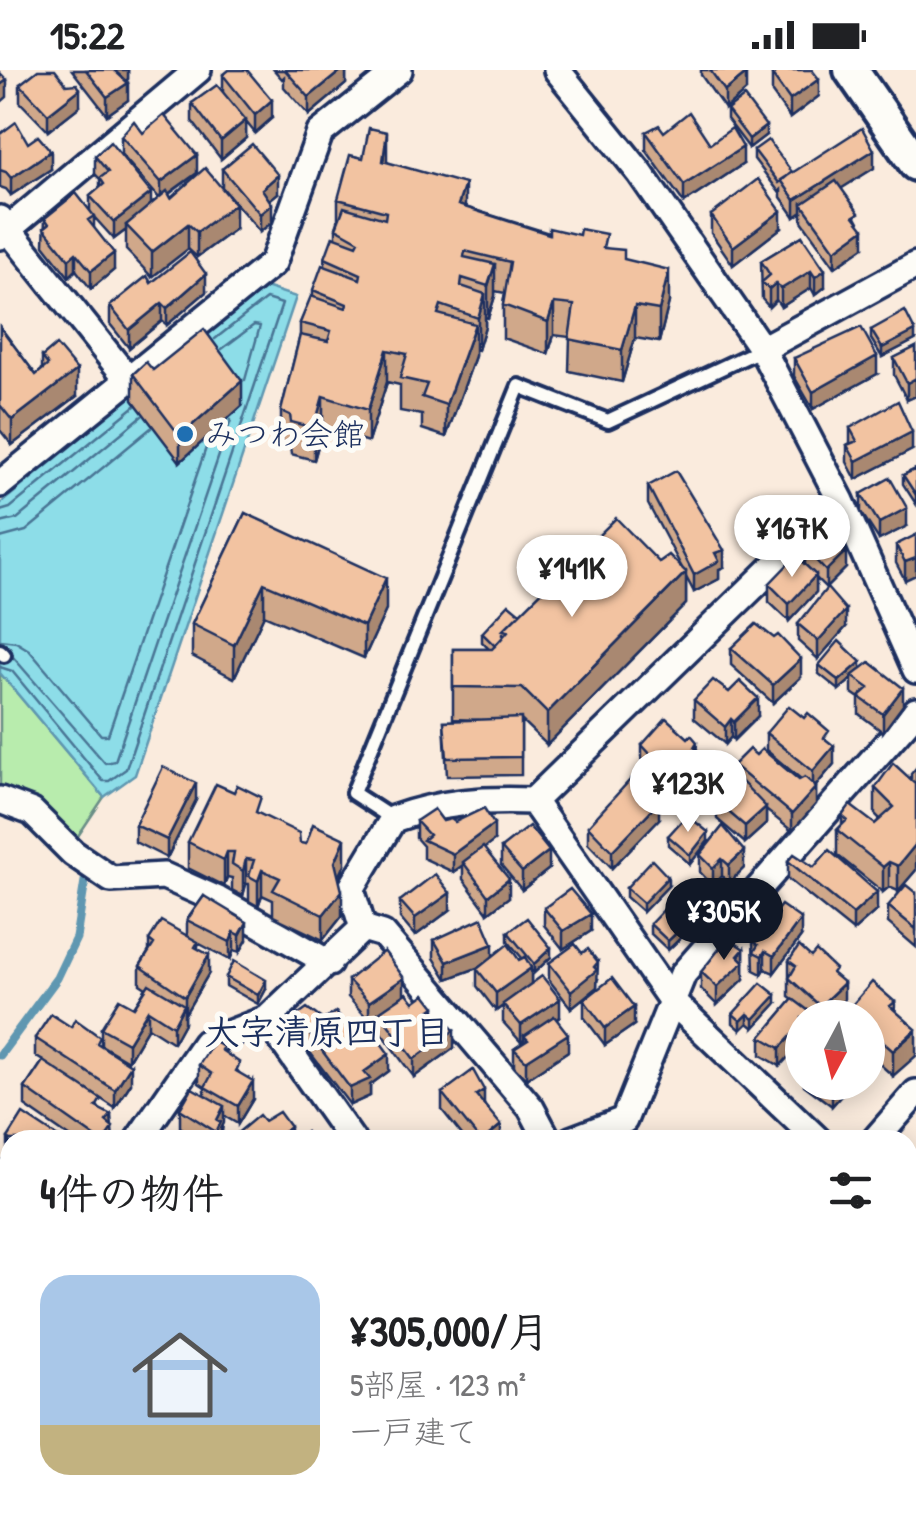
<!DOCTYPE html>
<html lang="ja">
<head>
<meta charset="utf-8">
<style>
	body { margin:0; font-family:"Patrick Hand","Klee One",sans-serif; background:#f6f6f6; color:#202124; height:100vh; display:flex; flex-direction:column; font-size:38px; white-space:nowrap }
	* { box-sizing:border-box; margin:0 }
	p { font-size:32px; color:#757577 }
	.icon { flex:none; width:55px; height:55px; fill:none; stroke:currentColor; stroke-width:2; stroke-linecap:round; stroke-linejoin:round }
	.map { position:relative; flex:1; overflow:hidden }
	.side { position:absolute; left:0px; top:1060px; width:918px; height:392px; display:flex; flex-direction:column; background:#fff; border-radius:30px 30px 0 0; box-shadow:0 5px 25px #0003 }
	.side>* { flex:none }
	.needle { width:65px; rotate:187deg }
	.fabs { position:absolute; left:785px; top:930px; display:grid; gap:20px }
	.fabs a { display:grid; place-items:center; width:100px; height:100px; border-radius:50%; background:#fff; box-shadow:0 5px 25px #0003; font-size:50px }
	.price { position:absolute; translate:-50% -85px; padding:0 22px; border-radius:35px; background:#fff; color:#222; font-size:32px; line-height:65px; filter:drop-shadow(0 2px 5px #0008) }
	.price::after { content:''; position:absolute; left:50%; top:60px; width:30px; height:22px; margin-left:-15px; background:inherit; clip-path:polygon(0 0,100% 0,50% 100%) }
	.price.selected { background:#111827; color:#fff }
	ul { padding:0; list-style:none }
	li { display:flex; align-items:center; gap:30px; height:250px; padding:0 40px }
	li+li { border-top:2px solid #e0e0e0 }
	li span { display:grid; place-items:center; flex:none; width:280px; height:200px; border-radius:30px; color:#555 }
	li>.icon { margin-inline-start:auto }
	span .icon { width:120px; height:120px; fill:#fffc; stroke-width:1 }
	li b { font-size:42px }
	h2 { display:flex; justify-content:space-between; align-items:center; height:120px; padding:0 40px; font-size:42px }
	.status { display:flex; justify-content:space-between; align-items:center; height:70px; padding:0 50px; background:#fff; direction:ltr }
	.status svg { height:28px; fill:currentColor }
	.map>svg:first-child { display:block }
	.green { fill:#b8ecad; stroke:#6a8e86; stroke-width:2.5 }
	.water { fill:#8ddde8; stroke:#5f97b1; stroke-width:2.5 }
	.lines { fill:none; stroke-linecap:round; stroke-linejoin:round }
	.shore { stroke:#497595; stroke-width:2.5 }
	.stream { stroke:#5f97b1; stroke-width:9 }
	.service-casing { stroke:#1b2f5e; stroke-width:20 }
	.minor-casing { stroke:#1b2f5e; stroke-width:32 }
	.tertiary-casing { stroke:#1b2f5e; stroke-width:40 }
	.service { stroke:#fdfcf7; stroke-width:12 }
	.minor { stroke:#fdfcf7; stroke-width:25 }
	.tertiary { stroke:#fdfcf7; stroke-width:32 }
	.wall { fill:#d0a88a; stroke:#1b2f5e; stroke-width:2.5 }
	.shaded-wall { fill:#a98871; stroke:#1b2f5e; stroke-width:2.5 }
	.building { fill:#f2c3a1; stroke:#1b2f5e; stroke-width:2.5 }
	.poi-dot { fill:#1f6fb2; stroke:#fdfcf7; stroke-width:4 }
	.labels { text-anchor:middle; stroke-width:10; stroke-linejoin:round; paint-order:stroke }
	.poi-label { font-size:32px; fill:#1b2f5e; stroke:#fdfcf7; text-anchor:start }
	.neighbourhood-label { font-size:35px; font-weight:bold; fill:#1b2f5e; stroke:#fdfcf7 }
</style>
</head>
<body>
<div class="status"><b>15:22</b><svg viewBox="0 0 49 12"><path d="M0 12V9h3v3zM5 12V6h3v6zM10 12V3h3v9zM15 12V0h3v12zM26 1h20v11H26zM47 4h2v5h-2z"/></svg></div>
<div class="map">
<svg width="916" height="1452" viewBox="0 0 916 1452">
	<rect width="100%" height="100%" fill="#faebdd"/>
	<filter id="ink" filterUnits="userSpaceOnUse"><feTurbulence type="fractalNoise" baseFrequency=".01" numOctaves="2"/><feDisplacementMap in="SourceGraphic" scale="20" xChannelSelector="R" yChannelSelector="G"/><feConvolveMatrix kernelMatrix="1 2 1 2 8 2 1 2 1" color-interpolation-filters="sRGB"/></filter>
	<g filter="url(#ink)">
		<path class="green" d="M0 603 104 727 76 769C56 750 29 719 0 718Z"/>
		<path class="water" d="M265 217 296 227 135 705 104 727 0 603V434Z"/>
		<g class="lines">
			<path class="shore" d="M222 279 254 255 260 256 245 310
				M0 441 10 438 135 336
				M0 453 17 449 142 346
				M0 468 26 461 151 358
				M0 570 16 572 29 580 101 665H108L209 369
				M13 587 105 693 115 691 231 350
				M0 597 12 601 103 711H109L126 699 282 234 266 229 215 269"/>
			<path class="stream" d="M0 985 57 908 76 868 85 811"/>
			<defs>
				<path id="service" d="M0 581 4 585
					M393 749 353 723 519 316 608 351 762 279"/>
				<path id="minor" d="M557 0 640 103 762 279 841 431 916 600
					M0 149 127 308
					M0 166 198 0
					M762 279 916 195
					M0 414 273 193 320 63 399 0
					M0 730 32 742 73 783 111 809 164 806 218 830 329 893
					M533 731 671 930 818 1070
					M363 858 383 864 531 1038 548 1070
					M267 949 352 1070
					M138 1070 205 973 267 949 363 858 351 819 393 749C441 732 482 729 533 731L841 431
					M571 1070 624 1050 683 904 916 641
					M875 1070 916 1023
					M908 1152 916 1160
					M0 1276 10 1261
					M908 1362 916 1369
					M353 1442 356 1452
					M504 1442 506 1452
					M757 1442 768 1452
					M74 1452 81 1442
					M650 1452 659 1442"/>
				<path id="tertiary" d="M851 0 916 94"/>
			</defs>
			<use href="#service" class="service-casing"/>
			<use href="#minor" class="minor-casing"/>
			<use href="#tertiary" class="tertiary-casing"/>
			<use href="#service" class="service"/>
			<use href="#minor" class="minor"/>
			<use href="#tertiary" class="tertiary"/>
		</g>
		<path class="wall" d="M72 0H128V9L126 11 128 30 107 45Z
			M274 0H346V14L309 45 284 17V7L282 9Z
			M701 0H743L746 21 725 39 701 5Z
			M223 5 272 48 255 63 246 52V68L221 89 192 51V33L223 22Z
			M772 5 819 26 790 48 772 23Z
			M20 14 67 15 80 36 48 61 20 32Z
			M727 40 766 65 749 78 727 49Z
			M646 62H664L710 74 743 94 684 133 646 80Z
			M143 63 197 103 169 124 171 128 235 159 197 187 188 179 152 207 126 180V160L114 169 94 147V158L114 200 91 219 76 200 69 207 44 175 45 148 90 141V126L100 118V109L95 104V86L151 135 159 128 121 84V66Z
			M0 64 28 73 51 99 11 125 6 119 0 117Z
			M754 80 792 102 874 98 841 118 859 152 864 177 835 197 802 151V142L795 147 781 127V120L779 122 754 89Z
			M363 88 387 92 465 137 549 163 606 178 624 189 669 232 659 272 635 268 622 312 569 301 570 267 554 265 548 284 503 268V235L505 223 495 221V226L488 248 485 247V256L478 280 475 279V286L446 367 422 359V345L400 341V315L387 312 368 372 323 358 314 390 291 384 290 377 281 374V341L300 265V253L313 226V220L325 196V188L336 167V158L338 152V129Z
			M222 99 278 123 269 130 272 152 260 162 222 117Z
			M711 145 781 158 733 195 711 163Z
			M802 166 825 217 815 225 811 218 781 237 776 230 769 237 762 229 761 191Z
			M206 222 167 255 162 251 129 278 110 254V236Z
			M0 257 36 305 42 300V287L77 326 12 375 0 360Z
			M871 260 915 270 882 287 871 269Z
			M916 277V326L907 330 894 305V288Z
			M794 288 877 304 813 339 794 306Z
			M153 300 242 336 180 392 133 330V304Z
			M850 358 912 380 856 409 847 392V375L850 373Z
			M916 399V434L903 414V405Z
			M648 416 724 497 719 499V509L694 522 686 507V534L547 675 521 650V705L447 706 444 651 479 650 453 649V579H489L482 572V563L520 543 659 492 681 496 648 434Z
			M861 424 907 456 879 470 861 442Z
			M245 443 386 540 364 588 264 545 234 608 192 586V554Z
			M916 465 905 510 896 493V475Z
			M843 478 846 498 826 518 816 508V522L789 551 769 532V514L805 494V479Z
			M798 554 846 557 818 589 798 571Z
			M774 568 801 607 773 633 731 595V578Z
			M819 595 861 599 903 635 883 662 859 644V628L852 623V609L839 620 819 604Z
			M729 622 758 646 734 670 731 667 725 674 694 648V630Z
			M766 663 829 672 834 694 816 716V734L792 761 766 740V754L745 773 717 749V732L734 713 733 695 756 685 799 710 801 709 766 680Z
			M642 675 697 680 705 705 698 713 695 709 677 729 660 711 657 715 648 708V699L642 692Z
			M916 698V800L898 821 889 817 883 822 837 785V760L842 755V746L875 754 880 749 875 744V718L911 709V704Z
			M196 730 167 788 135 772V755Z
			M261 745 300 773 345 794 339 808 342 846 323 870 273 846V830L262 825 258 836 249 831V814H246L243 826 232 820V808L227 807 224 816 188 798V772Z
			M659 749 612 798 588 773V756Z
			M416 751 455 752 494 771 484 778 509 827 488 843 463 809V795L453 802 423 788V776L416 768Z
			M723 756 744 798 729 813 722 806 713 816 700 802V785Z
			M668 766 708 771 690 794 668 775Z
			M501 778 549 799 522 820 501 795Z
			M788 791 877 840 853 861 788 809Z
			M668 816 643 842 626 827V818Z
			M916 823V877L888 853V836Z
			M204 826 247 870 240 882 234 880 230 890 198 873V879L209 903 185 944 184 943V953L173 973 148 957 128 991 101 975V958L134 937 146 918 140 914V896L149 881V870L187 866V850Z
			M400 831 450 840 415 866 400 848Z
			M544 838 591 861 563 879 544 855Z
			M650 854 690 859 668 880 650 863Z
			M508 862 551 887 534 903 531 900V913L560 947 556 949 568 981 526 1009 514 997V979L524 972V970L521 972 503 952V936L496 941 477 916V899L480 897 447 909 434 888V870L493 886 519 890 522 888 508 871Z
			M801 867 774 903 765 899 762 904 754 900 753 871Z
			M744 879V909L717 935 701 919V902Z
			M789 891 835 906 844 930 826 948H802L780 996 761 985V967L793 929 789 926Z
			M549 893 598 909 597 911V917L571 938 549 910Z
			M226 907 266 919 258 934 226 916Z
			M348 910 404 925 414 932 435 954 454 978 414 1007 379 960V942L389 935 369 950 348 927Z
			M584 930 634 955 605 975 584 947Z
			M895 932 893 1006 874 989 868 948Z
			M776 934 754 958 748 953 741 960 733 953V944Z
			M296 946 323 950 356 971 389 1001 370 1015V1026L350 1035 296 964Z
			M35 968 100 975 131 1013 115 1038 86 1019 111 1056 113 1070H74L25 1036V1018L43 991 35 986Z
			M223 982 240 1004 253 1029 238 1054 224 1046 221 1070H201L180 1057V1039L205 1025V1017L199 1013V995Z
			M804 1012H853L832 1036 804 1015Z
			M442 1023 484 1034 501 1070H466L442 1040Z
			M8 1068 58 1070H10V1087L8 1086Z
			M0 1089 10 1096V1125L0 1118Z
			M0 1123 10 1130V1179L0 1172Z
			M0 1185 10 1187 6 1231 0 1227Z
			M10 1280V1316L0 1309V1287Z
			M10 1318V1382L7 1386 0 1382V1325L2 1326Z
			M174 1442V1452H120V1445Z
			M174 1442H197L190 1452 174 1451Z"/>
		<path class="shaded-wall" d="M117 0H128V9L115 19V1Z
			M342 0H346V14L309 45V27Z
			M746 4V21L725 39V21Z
			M819 9V26L790 48V30Z
			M7 10V27L0 33V15Z
			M128 13V30L107 45V27Z
			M80 19V36L48 61V44Z
			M272 30V48L255 63V45Z
			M246 50V68L221 89V71Z
			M766 56V65L749 78V69Z
			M387 62V95L383 91Z
			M743 77V94L684 133V115Z
			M874 80V98L807 140 802 134V142L795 147V130Z
			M51 81V99L11 125V108Z
			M197 85V103L161 129V112Z
			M278 105V123L262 136V119Z
			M465 114V146L458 135Z
			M151 123V141L126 155V160L114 169V152Z
			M235 134V159L197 187V162Z
			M272 134V152L260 162V144Z
			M781 141V158L733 195V177Z
			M188 154V179L152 207V182Z
			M864 159V177L835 197V180Z
			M76 183V200L69 207V189Z
			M114 183V200L91 219V201Z
			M495 194V226L488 248V216Z
			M669 200V232L659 272V240Z
			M825 200V217L815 225V207Z
			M811 201V218L781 237V219Z
			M206 204V222L167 255V238Z
			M776 213V230L769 237V219Z
			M485 224V256L478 280V248Z
			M162 233V251L129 278V260Z
			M554 233V265L548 284V252Z
			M635 236V268L622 312V280Z
			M475 254V286L446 367V335Z
			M915 261V270L882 287V278Z
			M387 280V312L368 372V340Z
			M877 286V304L813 339V322Z
			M77 300V326L12 375V350Z
			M916 308V326L907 330V313Z
			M242 311V336L180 392V366Z
			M323 326V358L314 390V358Z
			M912 362V380L856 409V391Z
			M907 438V456L879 470V453Z
			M843 471V484L846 481V498L826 518V501L840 474Z
			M724 480V497L719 499V509L694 522V505L715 483Z
			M916 488V505L905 510V492Z
			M686 502V534L547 675V643Z
			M816 505V522L789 551V534Z
			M386 508V540L364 588V556Z
			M264 513V545L234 608V575Z
			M846 540V557L818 589V571Z
			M801 589V607L773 633V615Z
			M861 592V601L852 606V609L839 620V611Z
			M903 618V635L883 662V644Z
			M758 628V646L734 670V652Z
			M731 649V667L725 674V657Z
			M697 672 695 709 677 729V712Z
			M834 676V694L813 719V701Z
			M705 687V705L698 713V695Z
			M660 694V711L657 715V697Z
			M196 713V730L167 788V770Z
			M816 717V734L792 761V744Z
			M659 732V749L612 798V781Z
			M766 737V754L745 773V756Z
			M494 754V771L464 794 463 792V795L453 802V784Z
			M708 762V771L690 794V785Z
			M345 769V794L335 817V792Z
			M916 774V800L898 821V796Z
			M549 781V799L522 820V802Z
			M744 781V798L729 813V795Z
			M227 782V807L224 816V790Z
			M246 789V814L243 826V801Z
			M722 789V806L713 816V798Z
			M889 792V817L883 822V797Z
			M262 800V825L258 836V811Z
			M668 807V816L643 842V833Z
			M509 809V827L488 843V826Z
			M342 821V846L323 870V845Z
			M877 822V840L853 861V844Z
			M450 823V840L415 866V848Z
			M591 844V861L563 879V861Z
			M801 849V867L774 903V886Z
			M690 850V859L668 880V871Z
			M247 852V870L240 882V865Z
			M234 862V880L230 890V872Z
			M493 874V892L447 909V892Z
			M551 878V887L534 903V894Z
			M744 879V909L717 935V917Z
			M765 881V899L762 904V886Z
			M209 885V903L185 944V927Z
			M598 892 597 917 571 938V921Z
			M531 898V915L496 941V923Z
			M404 908V925L369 950V932Z
			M266 910V919L258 934V925Z
			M844 913V930L826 948H820V936Z
			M776 925V934L754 958V949Z
			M560 929V947L527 969 524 966V970L521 972V955Z
			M184 935V953L173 973V956Z
			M435 937V954L428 942Z
			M634 937V955L605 975V958Z
			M148 940V957L128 991V973Z
			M748 944V953L741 960V951Z
			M802 954V972L780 996V978Z
			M454 960V978L414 1007V989Z
			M916 961V986L893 1006V981Z
			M568 964V981L526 1009V991Z
			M874 964V989L868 996V971Z
			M389 984V1001L370 1015V1026L350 1035V1018L364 1002Z
			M131 995V1013L115 1038V1020Z
			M253 1011V1029L238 1054V1036Z
			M832 1012H853L832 1036Z
			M484 1020V1037L476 1025Z
			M224 1036V1053L221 1059V1070H216L217 1050Z
			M111 1045 113 1070H104L106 1051Z
			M501 1055V1070H483Z
			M290 1057V1070H273Z
			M10 1364V1382L7 1386V1369Z
			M10 1442H14V1452H4Z
			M173 1442 174 1452H166Z
			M190 1442H197L190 1452H186V1448Z"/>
		<path class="building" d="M38 0H55L67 15 77 14 80 19 48 44 20 14Z
			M86 0H117L115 1 128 13 107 27Z
			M229 0H247L272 30 255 45 223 5Z
			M285 0H342L309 27Z
			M710 0H743L746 4 725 21Z
			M779 0H812L819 9 790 30 772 5Z
			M0 3 7 10 0 15Z
			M217 15 246 50 221 71 192 33Z
			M744 27 766 56 749 69 727 40Z
			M689 42 710 74 732 58 743 77 684 115 646 62 659 55 664 62Z
			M164 45 197 85 161 112 121 66 134 51 143 63Z
			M16 52 28 73 38 66 51 81 11 108 6 102 0 100V64Z
			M369 58 387 62 383 91 465 114 458 135 549 164V158L579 165 580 159 606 164 603 178 624 180V189L669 200 659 240 635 236 622 280 569 269 574 235 554 233 548 252 503 235 510 192 465 181 464 187 495 194 488 216 462 208 461 216 485 224 478 248 441 235 438 244 475 254 446 335 422 327 427 314 400 308 407 284 387 280 368 340 323 326 314 358 291 352 290 345 281 341 300 265 328 271 331 261 300 253 311 226 346 238 347 234 313 220 322 195 360 209 361 204 325 188 333 166 357 175 359 171 336 158 344 137 385 149 386 142 338 129 350 85 363 88Z
			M862 58 874 80 795 130 781 110Z
			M768 70 792 102 779 113 754 80Z
			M110 72 151 123 114 152 90 126 104 114 100 108 108 102 95 86Z
			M252 74 278 105 262 119 272 134 260 144 222 99Z
			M205 98 235 134 197 162 188 154 152 182 126 155 167 121 171 128Z
			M758 109 781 141 733 177 711 145Z
			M836 111 859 143 854 146 864 159 835 180 802 134Z
			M76 123 94 146 88 150 114 183 91 201 76 183 69 189 44 158 49 154 45 148Z
			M802 166 825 200 815 207 811 201 781 219 776 213 769 219 762 212 770 205 761 191Z
			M190 182 206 204 167 238 162 233 129 260 110 236 147 206 151 213Z
			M905 241 915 261 882 278 871 260Z
			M0 257 36 305 48 295 42 287 56 275 77 300 12 350 0 335Z
			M861 257 877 286 813 322 794 288Z
			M204 259 242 311 180 366 133 304 146 292 153 300Z
			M916 277V308L907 313 894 288Z
			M898 331 912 362 856 391 847 375 857 371 850 358Z
			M916 399V425L903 405Z
			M676 401 724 480 715 483 719 491 694 505 648 416Z
			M890 408 907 438 879 453 861 424Z
			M245 443 386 508 364 556 264 513 234 575 192 554Z
			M616 448 659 492 669 485 686 502 547 643 522 618 453 617V579H492L508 561 503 560Z
			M823 454 843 471 840 474 846 481 826 501 805 479Z
			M916 465V488L905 492 896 475Z
			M796 486 816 505 789 534 769 514Z
			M827 518 846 540 818 571 798 554Z
			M509 534 520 543 503 560V567L495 576 482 563Z
			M756 554 774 568 778 565 801 589 773 615 731 578Z
			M839 571 861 592 839 611 819 595Z
			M870 592 903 618 883 644 859 627 869 618 852 606Z
			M713 610 729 622 740 611 758 628 734 652 731 649 725 657 694 630Z
			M789 636 804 648 808 643 829 661 824 668 834 676 813 701 766 663Z
			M521 648V687L447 688 444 651Z
			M666 648 688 668 691 665 697 672 694 677 705 687 698 695 695 692 677 712 660 694 657 697 648 690 652 686 642 675Z
			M749 679 756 685 762 679 799 710 805 707 816 717 792 744 733 695Z
			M893 693 916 714V774L898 796 889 792 883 797 837 760 847 750 842 746 850 735 875 754 894 737 875 718Z
			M163 697 196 713 167 770 135 755Z
			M738 708 766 737 745 756 717 732Z
			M631 709 659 732 612 781 588 756Z
			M216 714 234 722 237 715 261 727 256 742 299 763 300 773 306 774 313 754 345 769 335 792 342 821 323 845 273 820 280 808 262 800 258 811 249 806 254 790 246 789 243 801 232 794 234 782H227L224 790 188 772Z
			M484 738 494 754 453 784 423 770 429 765 416 751 434 739 443 751 451 749 455 752Z
			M687 745 708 762 690 785 668 766Z
			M529 756 549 781 522 802 501 778Z
			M723 756 744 781 729 795 722 789 713 798 700 785Z
			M483 777 509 809 488 826 463 792Z
			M829 780 877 822 853 844 788 791 794 784 814 797Z
			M652 790 668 807 643 833 626 818Z
			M435 804 450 823 415 848 400 831Z
			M906 815 916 823V859L888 836Z
			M570 819 591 844 563 861 544 838Z
			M204 826 247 852 240 865 234 862 230 872 187 850Z
			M672 831 690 850 668 871 650 854Z
			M781 835 801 849 774 886 765 881 762 886 754 882 758 875 753 871Z
			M482 848 493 874 447 892 434 870Z
			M527 848 551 878 534 894 508 862Z
			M161 851 198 872 195 877 209 885 185 927 140 896 154 874 149 870Z
			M728 868 744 879 738 886 744 892 717 917 701 902Z
			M508 874 519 890 525 887 531 898 496 923 477 899Z
			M575 874 582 883 588 879 598 892 594 897 597 900 571 921 549 893Z
			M799 876 811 887 816 881 835 899 832 903 844 913 820 936 789 908 796 896 789 891Z
			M384 881 404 908 369 932 348 910Z
			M234 891 266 910 258 925 226 907Z
			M542 906 560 929 521 955 503 934Z
			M612 908 634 937 605 958 584 930Z
			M872 912 895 932 890 936 916 959 893 981 874 964 868 971V948H841Z
			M761 913 776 925 754 949 748 944 741 951 733 944Z
			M149 914 184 935 173 956 148 940 128 973 101 958 119 929 134 937Z
			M407 923 414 932 425 924 435 937 428 942 436 955 445 950 454 960 414 989 379 942Z
			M793 929 813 944 809 948H802V954L780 978 761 967Z
			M307 938 323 950 336 942 356 971 373 962 389 984 364 1002 370 1009 350 1018 296 946Z
			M51 944 71 957 75 949 100 967 97 973 131 995 115 1020 35 968Z
			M554 946 568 964 526 991 514 979 528 970 524 966Z
			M214 971 223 977 221 980 240 993 236 1001 253 1011 238 1036 205 1017 212 1004 199 995Z
			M43 991 101 1029 96 1037 111 1045 106 1051 113 1057 104 1070H99L25 1018Z
			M473 1000 484 1020 476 1025 501 1055 483 1070H480L442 1023Z
			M192 1018 224 1036 217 1050 221 1052 216 1062 180 1039Z
			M279 1042 290 1057 273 1070H238L235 1065 259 1045 264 1051Z
			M23 1044 58 1067 56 1070H11L8 1068Z
			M166 1061 185 1070H160Z
			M306 1062 312 1070H298Z
			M0 1089 10 1096V1116L0 1109Z
			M0 1123 10 1130V1161L0 1154Z
			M2 1182 10 1187V1216L6 1222 0 1218V1185Z
			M6 1278 10 1280V1299L0 1292V1287Z
			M9 1317 10 1364 7 1369 0 1364V1325L2 1326Z
			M0 1426 10 1432V1441L4 1452H0Z
			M121 1442H173L166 1452H131L120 1445Z
			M176 1442H190L186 1448Z
			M97 1445 107 1451 110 1446 119 1452H92Z"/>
	</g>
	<circle class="poi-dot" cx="185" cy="364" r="10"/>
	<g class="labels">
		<g class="poi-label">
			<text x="205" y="375">みつわ会館</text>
		</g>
		<g class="neighbourhood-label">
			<text x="327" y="974">大字清原四丁目</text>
		</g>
	</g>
</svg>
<div class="fabs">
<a><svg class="needle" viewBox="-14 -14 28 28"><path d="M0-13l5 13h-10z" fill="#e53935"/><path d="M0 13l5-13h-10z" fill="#757577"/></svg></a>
</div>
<b class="price" style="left:792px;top:510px">¥167K</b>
<b class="price" style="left:572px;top:550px">¥141K</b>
<b class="price" style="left:688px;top:765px">¥123K</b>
<b class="price selected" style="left:724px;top:893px">¥305K</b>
<section class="side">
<h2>4件の物件<svg class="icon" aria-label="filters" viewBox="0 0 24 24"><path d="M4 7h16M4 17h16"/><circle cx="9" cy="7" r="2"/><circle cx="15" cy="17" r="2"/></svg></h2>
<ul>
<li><span style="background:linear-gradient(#a9c7e8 75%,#c2b280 0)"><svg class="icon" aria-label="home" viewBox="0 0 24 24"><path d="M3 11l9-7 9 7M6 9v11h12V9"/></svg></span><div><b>¥305,000/月</b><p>5部屋 · 123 m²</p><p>一戸建て</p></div></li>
</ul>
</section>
</div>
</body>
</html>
